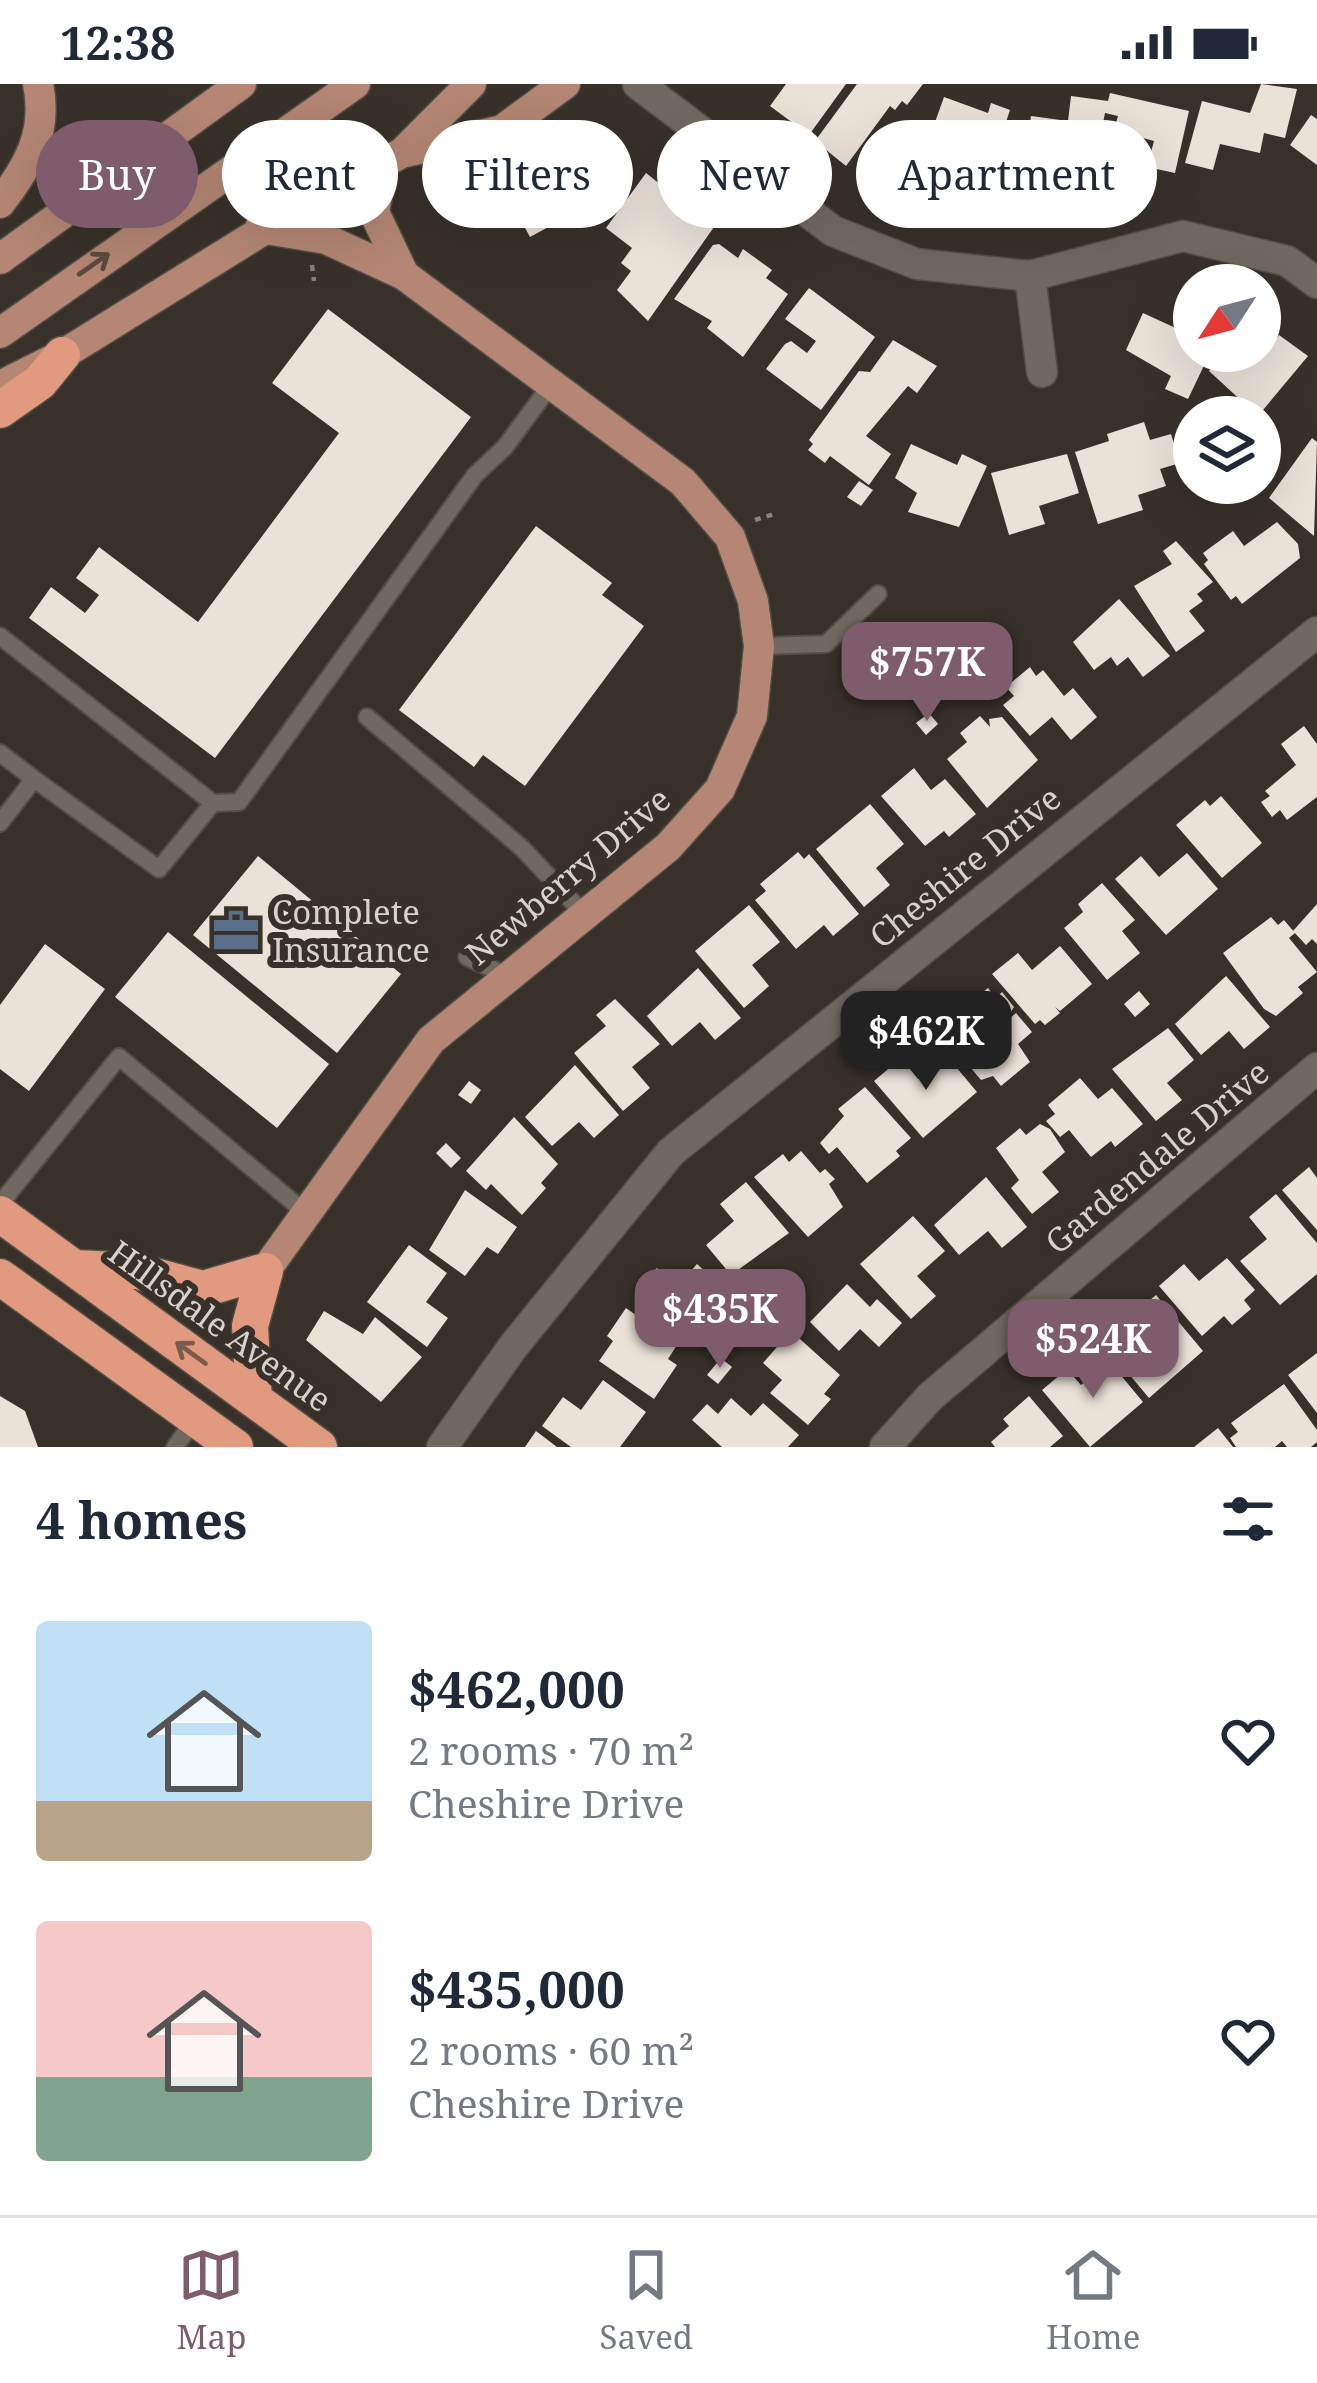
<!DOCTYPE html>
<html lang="en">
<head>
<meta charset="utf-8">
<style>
	body { margin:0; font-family:"Noto Serif",serif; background:#f6f6f7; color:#1f2937; height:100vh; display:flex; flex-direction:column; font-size:45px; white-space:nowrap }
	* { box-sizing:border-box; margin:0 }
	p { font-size:39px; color:#747a83 }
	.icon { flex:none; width:66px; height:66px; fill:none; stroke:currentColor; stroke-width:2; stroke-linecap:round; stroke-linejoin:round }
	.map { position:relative; height:1363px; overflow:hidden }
	.side { display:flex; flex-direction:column; background:#fff; flex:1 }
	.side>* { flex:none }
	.guide { position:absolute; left:36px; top:36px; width:1245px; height:108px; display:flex; gap:24px }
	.needle { width:78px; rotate:234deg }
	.tools { position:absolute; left:1173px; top:180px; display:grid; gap:24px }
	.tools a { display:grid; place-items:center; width:108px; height:108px; border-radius:50%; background:#fff; box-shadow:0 12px 48px #0002; font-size:60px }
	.price { position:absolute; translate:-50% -102px; padding:0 27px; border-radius:24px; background:#7e5c6b; color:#fff; font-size:39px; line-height:78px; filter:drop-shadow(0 3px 6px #0008) }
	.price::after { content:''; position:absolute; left:50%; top:72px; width:36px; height:27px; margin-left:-18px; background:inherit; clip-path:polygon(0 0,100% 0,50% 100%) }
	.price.on { background:#222; color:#fff }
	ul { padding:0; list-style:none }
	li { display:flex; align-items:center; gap:36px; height:300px; padding:0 36px }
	li span { display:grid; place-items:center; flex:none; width:336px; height:240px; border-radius:12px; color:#555 }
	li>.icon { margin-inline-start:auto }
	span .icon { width:144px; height:144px; fill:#fffc; stroke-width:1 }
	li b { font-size:51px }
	h2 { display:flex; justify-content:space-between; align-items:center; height:144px; padding:0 36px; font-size:51px }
	.pill { padding:0 42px; border-radius:54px; background:#fff; box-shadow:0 12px 48px #0002; font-size:42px; line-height:108px }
	.pill.on { background:#7e5c6b; color:#fff }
	.status { display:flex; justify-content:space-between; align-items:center; height:84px; padding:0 60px; background:#fff; direction:ltr }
	.status svg { height:33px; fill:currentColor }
	.dock { display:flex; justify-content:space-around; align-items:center; height:168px; border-top:3px solid #e0e1e3; background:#fff; font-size:33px; color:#747a83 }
	.dock a { display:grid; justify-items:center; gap:6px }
	.dock .on { color:#7e5c6b }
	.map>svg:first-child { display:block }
	.building { fill:#eae1d7 }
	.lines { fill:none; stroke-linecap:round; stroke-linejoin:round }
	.lane-casing { stroke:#524d45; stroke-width:20 }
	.street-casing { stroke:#524d45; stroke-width:33 }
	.primary-casing { stroke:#524d45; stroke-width:33 }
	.highway-casing { stroke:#524d45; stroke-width:39 }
	.path { stroke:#87827b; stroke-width:4.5; stroke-dasharray:6 6; stroke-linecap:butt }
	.lane { stroke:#706960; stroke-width:16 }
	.street { stroke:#706960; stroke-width:30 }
	.primary { stroke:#b48673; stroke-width:30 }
	.highway { stroke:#e1997f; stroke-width:36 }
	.oneway { stroke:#5c4a3f }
	.oneway2 { stroke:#7b5b4b }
	.labels { text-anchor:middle; stroke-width:12; stroke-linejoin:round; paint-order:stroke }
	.street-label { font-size:33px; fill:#d6d2cc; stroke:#373129 }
	.poi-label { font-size:33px; fill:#d6d2cc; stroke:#373129; text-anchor:start }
</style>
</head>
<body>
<div class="status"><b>12:38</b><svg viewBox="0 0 49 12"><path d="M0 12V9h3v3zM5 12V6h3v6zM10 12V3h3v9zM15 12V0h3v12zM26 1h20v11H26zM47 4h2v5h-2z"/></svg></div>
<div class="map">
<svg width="1317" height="1363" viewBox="0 0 1317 1363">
	<rect width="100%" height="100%" fill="#373129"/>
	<path class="building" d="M786 0H846L809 51 770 22Z
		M857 0H923L907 21 902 17 895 26 890 22 846 82 815 57Z
		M1261 0 1297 5 1285 54 1264 49 1260 69 1220 60 1213 86 1185 79 1202 17 1250 29Z
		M1110 9 1189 27 1175 89 1147 83 1154 57 1114 46 1118 32 1105 29 1090 105 1062 101 1066 76 1026 67 1031 32 1068 37 1071 12 1108 17Z
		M944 13 988 29 991 19 1010 26 995 71 973 63 968 77 1003 90 990 126 914 97Z
		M1311 31 1317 35V81L1290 61Z
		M606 57 629 99 530 153 507 111 536 95 533 90Z
		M646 89 714 143 648 237 617 206 631 187 621 179 632 164 606 144Z
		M719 160 738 174 743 165 772 186 766 194 788 210 743 273 707 244 712 237 674 215 713 161Z
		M809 204 875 253 821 326 766 285 785 260 791 257 807 269 816 257 785 235Z
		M1191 222 1194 267H1211L1188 315 1165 305 1171 292 1126 266 1143 229 1180 246Z
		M328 225 471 333 215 674 29 534 51 503 85 529 99 511 76 494 99 463 198 538 339 349 272 299Z
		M1279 251 1308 272 1258 332 1209 287 1224 267 1265 270Z
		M893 256 937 282 917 309 908 302 866 352 891 370 869 401 830 372 825 379 808 366 813 360 809 356 859 287 870 288Z
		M1144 338 1150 356 1171 350 1180 379 1160 385 1166 402 1138 411 1143 426 1098 440 1075 368 1109 357 1107 350Z
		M1312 354 1317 358 1314 452 1269 414Z
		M911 360 957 381 962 370 987 382 959 443 908 428 917 409 895 394Z
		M1067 370 1079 409 1039 422 1045 440 1009 451 991 389Z
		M859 397 873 406 861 422 847 413Z
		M1277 438 1298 460 1300 474 1242 520 1236 512 1231 516 1204 480 1208 476 1203 469 1233 447 1244 462Z
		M536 442 612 499 602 511 644 542 525 702 483 671 474 683 399 626Z
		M1176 457 1213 498 1197 510 1203 517 1189 527 1205 547 1176 568 1134 502 1172 480 1163 467Z
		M1119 515 1170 572 1143 593 1128 573 1117 582 1111 573 1094 586 1073 558Z
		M1030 583 1036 592 1043 586 1064 612 1073 604 1097 633 1071 656 1052 633 1030 652 1003 621 1014 612 1006 603Z
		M929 629 938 640 926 651 916 639Z
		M980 632 990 643 989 635 1002 633 1038 676 987 724 947 675 967 658 960 649Z
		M1304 642 1317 660V713L1287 736 1280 726 1272 733 1261 718 1270 712 1265 707 1296 681 1281 660Z
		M914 684 931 706 945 695 976 730 949 753 944 747 925 762 881 712Z
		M1221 712 1262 759 1222 794 1176 741 1205 716 1210 722Z
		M870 720 904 760 876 784 890 801 864 823 816 765Z
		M798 768 804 775 809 770 859 830 833 852 824 841 796 865 755 816 766 807 760 800Z
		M1187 769 1218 805 1166 851 1115 795 1141 772 1159 793Z
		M258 772 401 890 337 969 193 851Z
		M1102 799 1135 836 1122 847 1140 869 1107 896 1064 844 1083 828 1078 820Z
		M1317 820V860L1312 855 1306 861 1293 847Z
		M749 821 780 858 752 881 769 902 744 924 695 867Z
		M1271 833 1278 841 1284 836 1295 849 1289 854 1317 888 1298 903 1303 909 1276 932 1264 925 1223 869Z
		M168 848 329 980 277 1044 115 913Z
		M45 860 105 905 29 1007 0 985V921Z
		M1060 862 1092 900 1060 927 1055 923 1060 929 1045 941 1040 936 1035 940 992 890 1018 869 1032 886Z
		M698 884 741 934 715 956 700 938 672 962 647 932Z
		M1226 892 1270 943 1244 965 1229 947 1201 971 1175 940Z
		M988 904 996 914 1002 908 1014 923 1003 940 1016 929 1032 948 1018 960 1030 978 1001 1002 993 992 981 996 964 976 959 980 953 972 978 946 961 926Z
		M1139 907 1150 920 1135 933 1124 920Z
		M615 915 660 960 632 983 650 1004 623 1027 574 969 606 942 596 931Z
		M1168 944 1194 976 1167 999 1182 1016 1156 1037 1112 985Z
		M946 971 977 1008 923 1054 874 997 901 974 918 995Z
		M575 981 619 1031 594 1054 579 1038 552 1062 525 1033Z
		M1080 994 1098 1015 1112 1004 1143 1040 1115 1063 1111 1057 1091 1073 1069 1046 1060 1053 1046 1037 1055 1030 1048 1021Z
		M469 997 481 1006 471 1020 458 1011Z
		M865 1003 911 1054 896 1067 900 1072 867 1099 837 1063 829 1070 820 1059 844 1032 838 1025Z
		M514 1033 558 1080 541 1099 546 1104 522 1131 491 1100 486 1106 466 1087Z
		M1040 1040 1050 1045 1065 1068 1042 1088 1059 1108 1032 1130 1011 1104 1019 1096 996 1064 1020 1044 1026 1051Z
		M446 1059 461 1074 451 1084 436 1069Z
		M801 1067 820 1089 825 1085 835 1095 829 1100 843 1123 808 1153 754 1093 783 1070 789 1078Z
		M1309 1083 1317 1094V1146L1282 1106Z
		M986 1093 1027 1143 1002 1164 988 1147 959 1171 934 1141Z
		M746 1098 789 1149 731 1191 706 1161 734 1137 720 1120Z
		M465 1106 517 1143 498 1170 487 1163 465 1192 429 1166Z
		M1276 1110 1317 1159V1190L1280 1221 1240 1177 1267 1155 1249 1133Z
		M913 1132 945 1167 917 1192 936 1212 911 1235 860 1180Z
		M409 1161 447 1189 426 1218 448 1234 427 1263 367 1218Z
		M1227 1174 1255 1206 1244 1216 1251 1225 1232 1241 1224 1232 1202 1252 1159 1202 1184 1180 1199 1197Z
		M697 1180 735 1215 707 1248 669 1224 662 1233 635 1210 657 1184 678 1202Z
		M847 1200 870 1223 877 1215 902 1239 879 1263 860 1245 839 1267 810 1238Z
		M1156 1211 1203 1267 1149 1314 1118 1277 1144 1254 1127 1235Z
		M626 1224 640 1234 645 1226 665 1240 660 1247 679 1258 668 1275 677 1281 654 1315 599 1277 613 1257 607 1252Z
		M324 1227 363 1250 375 1233 422 1273 381 1318 306 1256Z
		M791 1247 840 1291 824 1310 831 1315 808 1341 770 1309 782 1296 763 1279Z
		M1317 1269V1329L1288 1291Z
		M721 1274 732 1283 718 1300 707 1291Z
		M1109 1277 1143 1318 1090 1363 1042 1306 1067 1285 1081 1301Z
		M603 1296 646 1328 620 1363H571L542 1342 563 1313 581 1326Z
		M1284 1300 1317 1346V1358L1311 1363H1287L1282 1357 1275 1363H1236L1230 1354 1238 1348 1231 1339Z
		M0 1312 25 1327 38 1363H0Z
		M1029 1312 1063 1352 1050 1363H995L991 1358 1009 1342 1003 1335Z
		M731 1314 751 1332 763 1319 799 1351 788 1363H722L692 1336 707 1320 718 1330Z
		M1218 1344 1233 1363H1194Z
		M536 1347 557 1363H525Z"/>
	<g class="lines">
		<defs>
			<path id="lane" d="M0 552 213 719
				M759 562 826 560 878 510
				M367 633 522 764 584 830
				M0 669 34 695
				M0 739 34 695 159 785 213 719 239 718 475 391 505 363 553 298
				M467 873 507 892
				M0 1120 119 973 306 1129
				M175 1363 195 1335"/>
			<path id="street" d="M638 0 833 147 917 180 1030 192 1183 152 1287 177 1317 199
				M1030 192 1042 288
				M442 1363 512 1264 671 1068 1317 548
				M885 1363 930 1313 1317 984"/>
			<path id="primary" d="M402 69 471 0
				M384 78 374 128 404 191
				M0 119C29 82 48 48 38 0
				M260 144 326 155 404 191 683 398 730 453 753 517 759 562 752 632 720 705 668 763 431 956 265 1187
				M0 175 241 0
				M0 249 355 0
				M0 302 62 271 315 114 402 69 502 46 565 0"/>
			<path id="highway" d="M0 326 40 298 62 271
				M0 1130 319 1363
				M76 1184 137 1187 203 1205 265 1187 250 1242 254 1315
				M0 1193 235 1363"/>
		</defs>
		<use href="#lane" class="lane-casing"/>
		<use href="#street" class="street-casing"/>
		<use href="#primary" class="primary-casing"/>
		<use href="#highway" class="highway-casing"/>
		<path class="path" d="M312 181 314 197
			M755 436 777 429"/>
		<use href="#lane" class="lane"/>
		<use href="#street" class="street"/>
		<use href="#primary" class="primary"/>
		<use href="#highway" class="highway"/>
	</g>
	<defs><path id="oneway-shaft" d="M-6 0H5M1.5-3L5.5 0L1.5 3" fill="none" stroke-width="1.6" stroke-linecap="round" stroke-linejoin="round" transform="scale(3)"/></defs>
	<use class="oneway" href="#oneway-shaft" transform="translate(94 180) rotate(-35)"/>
	<use class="oneway2" href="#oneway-shaft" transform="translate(191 1269) rotate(-144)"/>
	<defs>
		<symbol id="office-bare" viewBox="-9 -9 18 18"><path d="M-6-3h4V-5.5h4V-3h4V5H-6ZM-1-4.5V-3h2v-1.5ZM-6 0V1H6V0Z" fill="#5c6f8a" stroke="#373129" stroke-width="2.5" paint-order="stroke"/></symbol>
	</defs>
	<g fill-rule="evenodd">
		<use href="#office-bare" x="203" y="814" width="66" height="66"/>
	</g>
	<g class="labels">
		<g class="street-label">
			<text transform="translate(965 783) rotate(-39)" y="12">Cheshire Drive</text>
			<text transform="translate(568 792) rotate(-40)" y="12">Newberry Drive</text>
			<text transform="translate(1157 1073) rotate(-40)" y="12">Gardendale Drive</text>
			<text transform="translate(220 1242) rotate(36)" y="12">Hillsdale Avenue</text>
		</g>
		<g class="poi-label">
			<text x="272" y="840">Complete<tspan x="272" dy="38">Insurance</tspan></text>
		</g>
	</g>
</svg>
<div class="tools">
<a><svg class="needle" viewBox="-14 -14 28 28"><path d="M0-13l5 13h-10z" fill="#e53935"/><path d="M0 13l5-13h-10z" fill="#747a83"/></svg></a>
<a><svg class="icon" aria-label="layers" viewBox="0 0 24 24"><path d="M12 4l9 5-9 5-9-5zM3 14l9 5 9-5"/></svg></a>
</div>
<b class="price" style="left:927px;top:640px">$757K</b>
<b class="price on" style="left:926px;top:1009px">$462K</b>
<b class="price" style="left:720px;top:1287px">$435K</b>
<b class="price" style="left:1093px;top:1317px">$524K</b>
<div class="guide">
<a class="pill on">Buy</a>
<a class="pill">Rent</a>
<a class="pill">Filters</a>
<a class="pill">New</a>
<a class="pill">Apartment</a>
</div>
</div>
<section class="side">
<h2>4 homes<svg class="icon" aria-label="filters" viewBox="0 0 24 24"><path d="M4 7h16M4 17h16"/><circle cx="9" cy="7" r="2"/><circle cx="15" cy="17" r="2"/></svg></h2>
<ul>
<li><span style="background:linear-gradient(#bfe0f5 75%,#b9a48a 0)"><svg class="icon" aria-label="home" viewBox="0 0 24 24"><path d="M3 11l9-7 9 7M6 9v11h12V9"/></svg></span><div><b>$462,000</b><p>2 rooms · 70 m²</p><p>Cheshire Drive</p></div><svg class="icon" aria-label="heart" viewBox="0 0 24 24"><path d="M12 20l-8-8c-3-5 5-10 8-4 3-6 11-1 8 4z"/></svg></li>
<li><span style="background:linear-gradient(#f6c9c9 65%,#7fa58c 0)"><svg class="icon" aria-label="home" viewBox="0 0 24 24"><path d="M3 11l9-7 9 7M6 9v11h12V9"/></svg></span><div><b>$435,000</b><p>2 rooms · 60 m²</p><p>Cheshire Drive</p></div><svg class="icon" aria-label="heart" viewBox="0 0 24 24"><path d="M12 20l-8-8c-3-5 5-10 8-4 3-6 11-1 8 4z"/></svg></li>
</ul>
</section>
<nav class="dock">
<a class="on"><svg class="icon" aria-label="map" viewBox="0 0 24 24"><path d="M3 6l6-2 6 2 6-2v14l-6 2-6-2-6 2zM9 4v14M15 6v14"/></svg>Map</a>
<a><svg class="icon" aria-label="saved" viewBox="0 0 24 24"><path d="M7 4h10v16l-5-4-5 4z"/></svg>Saved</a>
<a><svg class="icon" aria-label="home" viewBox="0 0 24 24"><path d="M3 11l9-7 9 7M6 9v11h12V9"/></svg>Home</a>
</nav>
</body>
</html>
